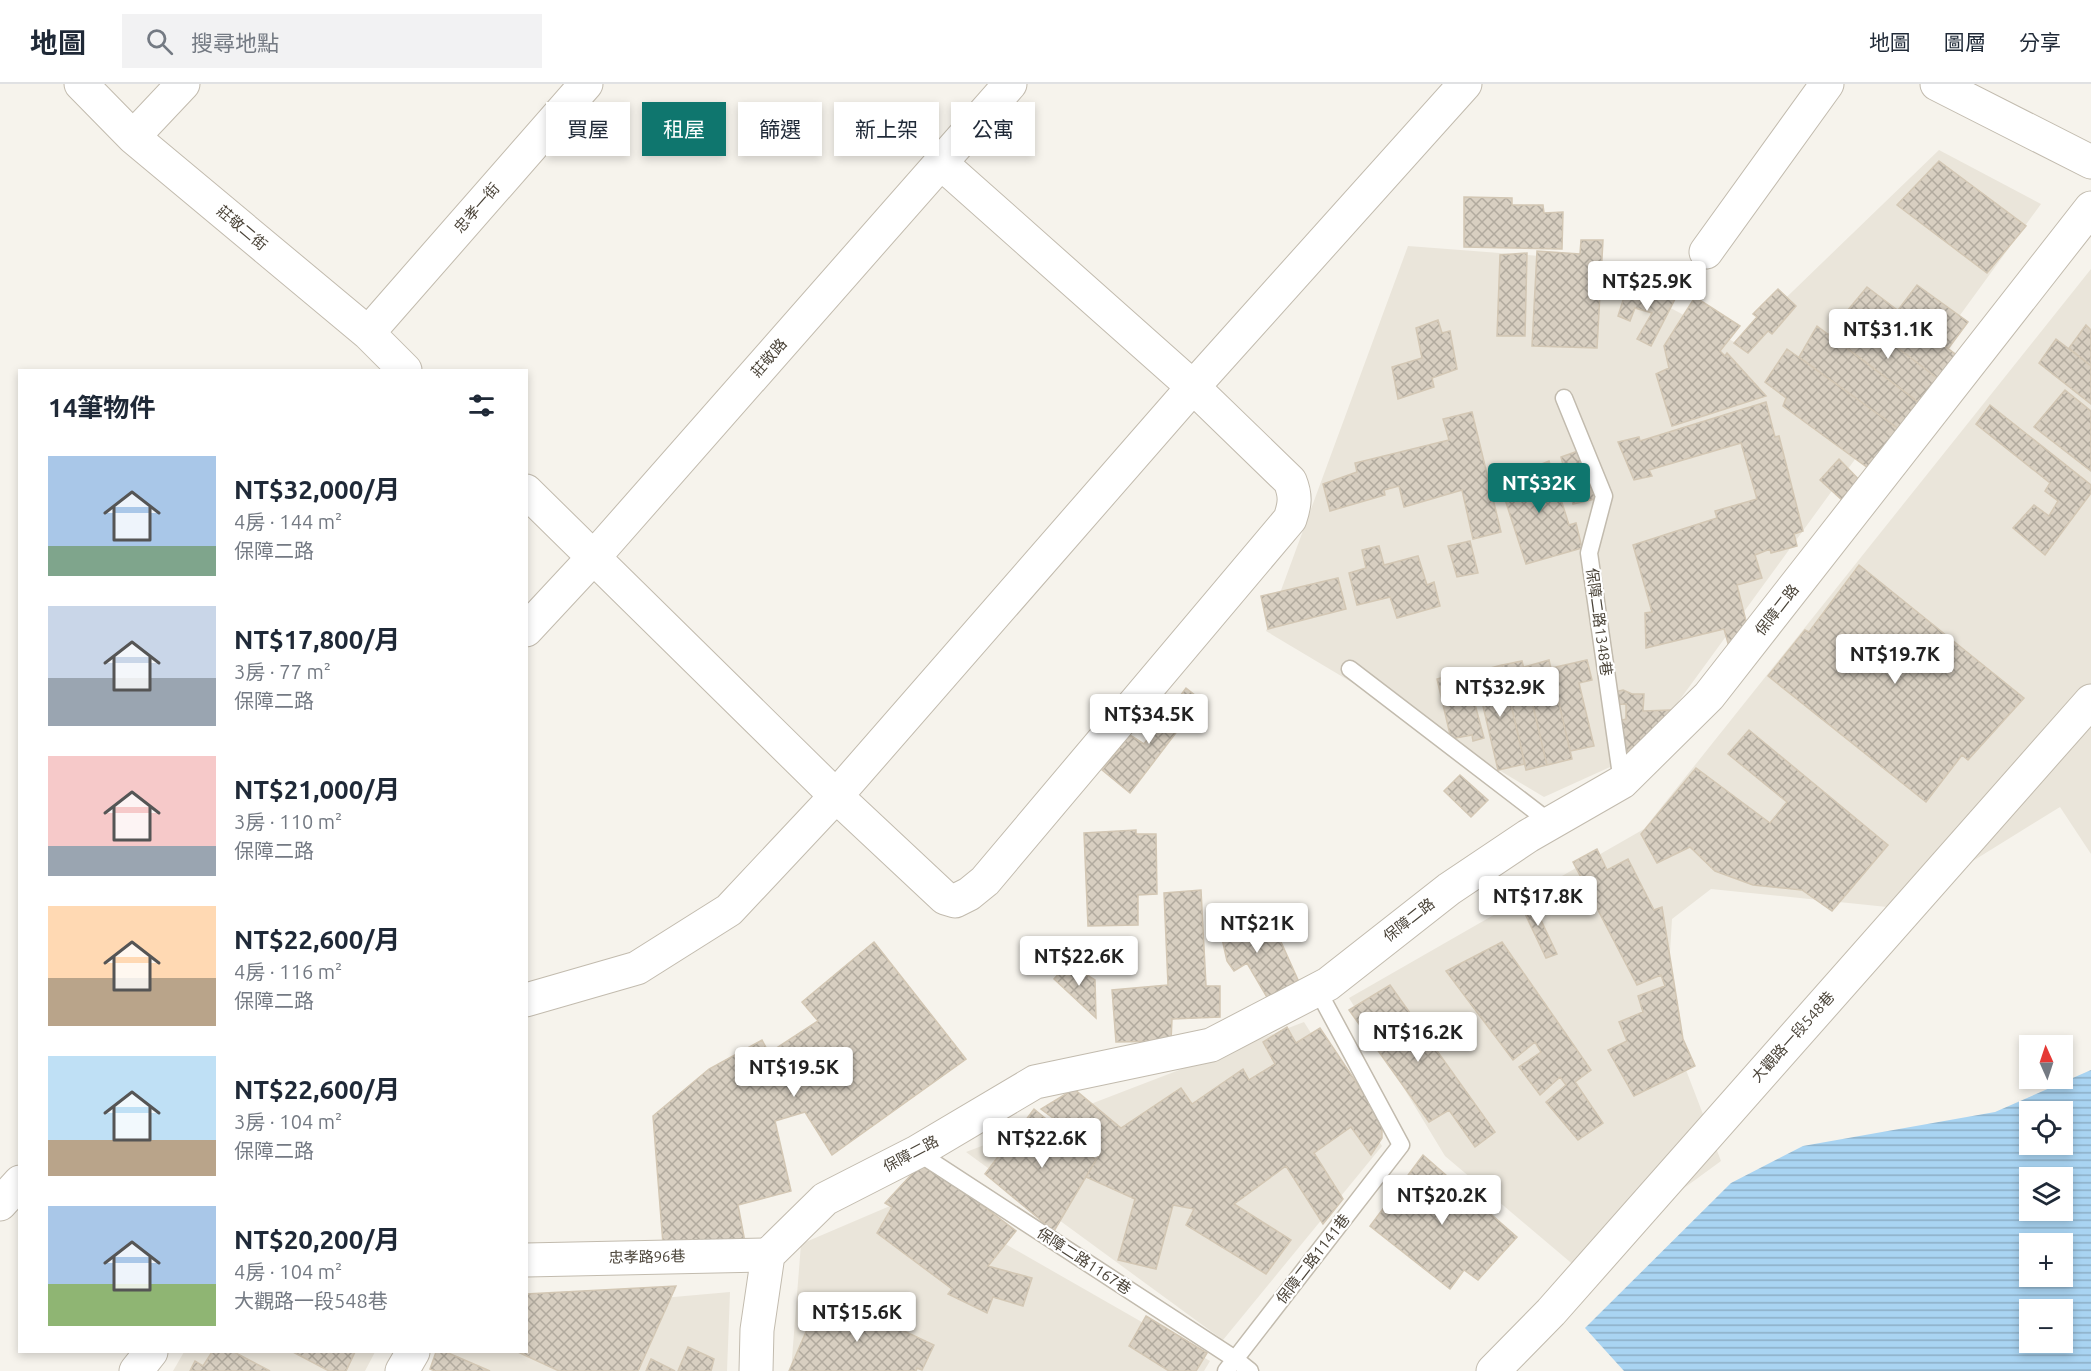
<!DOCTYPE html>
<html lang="zh-TW">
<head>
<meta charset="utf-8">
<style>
	body { margin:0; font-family:Ubuntu,"Noto Sans TC",sans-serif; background:#f2f2f3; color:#1f2937; height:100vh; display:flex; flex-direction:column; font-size:22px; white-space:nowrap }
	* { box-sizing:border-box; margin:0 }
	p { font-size:20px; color:#747a83 }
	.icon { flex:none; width:33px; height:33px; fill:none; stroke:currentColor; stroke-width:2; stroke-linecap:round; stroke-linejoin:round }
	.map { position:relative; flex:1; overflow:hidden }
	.drawer { position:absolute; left:18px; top:285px; width:510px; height:984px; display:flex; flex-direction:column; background:#fff; border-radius:0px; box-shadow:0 3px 9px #0003 }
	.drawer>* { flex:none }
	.guide { position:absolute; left:546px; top:18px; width:570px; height:54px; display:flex; gap:12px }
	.needle { width:39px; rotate:357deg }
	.tools { position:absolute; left:2019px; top:951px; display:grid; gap:12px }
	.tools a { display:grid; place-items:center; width:54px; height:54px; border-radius:0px; background:#fff; box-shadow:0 3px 9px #0003; font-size:30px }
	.price { position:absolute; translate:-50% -51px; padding:0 14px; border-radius:6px; background:#fff; color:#222; font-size:20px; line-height:39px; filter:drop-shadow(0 2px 3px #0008) }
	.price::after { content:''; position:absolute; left:50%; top:36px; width:18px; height:14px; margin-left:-9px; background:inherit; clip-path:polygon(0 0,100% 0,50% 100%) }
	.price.active { background:#0f766e; color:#fff }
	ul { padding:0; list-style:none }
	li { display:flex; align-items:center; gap:18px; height:150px; padding:0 30px }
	li span { display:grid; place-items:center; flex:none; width:168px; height:120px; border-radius:0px; color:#555 }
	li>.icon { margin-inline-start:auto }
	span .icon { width:72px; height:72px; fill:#fffc; stroke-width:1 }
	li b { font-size:26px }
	h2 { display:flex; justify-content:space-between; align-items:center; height:72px; padding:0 30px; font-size:26px }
	.chip { padding:0 21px; border-radius:0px; background:#fff; box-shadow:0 3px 9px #0003; font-size:21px; line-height:54px }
	.chip.active { background:#0f766e; color:#fff }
	header { display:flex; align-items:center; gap:36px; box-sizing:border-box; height:84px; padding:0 30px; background:#fff; border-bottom:2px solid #e0e1e3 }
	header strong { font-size:28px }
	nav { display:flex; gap:33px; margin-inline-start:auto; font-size:21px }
	.search { width:420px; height:54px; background:#f2f2f3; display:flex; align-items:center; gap:15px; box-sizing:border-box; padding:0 21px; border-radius:0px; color:#747a83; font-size:22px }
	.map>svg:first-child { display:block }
	.residential { fill:#eae5da }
	.water { fill:url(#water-rules); fill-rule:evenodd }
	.building { fill:url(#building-cross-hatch); stroke:#d3c7b4; stroke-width:1.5 }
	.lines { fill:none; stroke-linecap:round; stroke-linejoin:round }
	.service-casing { stroke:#c2bbae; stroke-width:19 }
	.minor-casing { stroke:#c2bbae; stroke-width:35 }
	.tertiary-casing { stroke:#c2bbae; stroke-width:35 }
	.service { stroke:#fff; stroke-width:16 }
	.minor { stroke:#fff; stroke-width:33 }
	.tertiary { stroke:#fff; stroke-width:33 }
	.labels { text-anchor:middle; stroke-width:4.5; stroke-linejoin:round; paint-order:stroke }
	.street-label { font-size:15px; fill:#4b4439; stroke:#fff }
</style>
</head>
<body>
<header>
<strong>地圖</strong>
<div class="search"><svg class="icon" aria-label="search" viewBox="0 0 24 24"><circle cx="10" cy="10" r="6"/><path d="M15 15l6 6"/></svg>搜尋地點</div>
<nav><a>地圖</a><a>圖層</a><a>分享</a></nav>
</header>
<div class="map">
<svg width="2091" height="1287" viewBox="0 0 2091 1287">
	<defs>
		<pattern id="water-rules" width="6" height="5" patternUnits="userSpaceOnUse" patternTransform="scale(1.5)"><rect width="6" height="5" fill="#a9d4f2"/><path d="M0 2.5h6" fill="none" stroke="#8caec5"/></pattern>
		<pattern id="building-cross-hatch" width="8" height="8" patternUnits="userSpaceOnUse" patternTransform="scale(1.5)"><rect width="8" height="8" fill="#d8cfc1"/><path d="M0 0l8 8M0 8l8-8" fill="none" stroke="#b1aa9e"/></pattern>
	</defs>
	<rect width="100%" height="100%" fill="#f6f3ec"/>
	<path class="residential" d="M1939 66 2041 120 1641 669 1544 713 1266 547 1408 162 1579 175 1738 260Z
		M2091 185V770L2060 723 1897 824 1711 805 1672 835 1666 934 1721 1077 1576 1183 1445 1072 1349 914 1644 745Z
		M1304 938 1382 1062 1223 1256 966 1068Z
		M918 1110 1210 1277 1204 1287H791L801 1160Z
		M730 1208 727 1287H433L444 1268H526L527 1226Z
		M184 1268H375L365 1287H173Z"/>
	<path class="water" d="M2091 986V1287H1624L1585 1244 1731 1099 1803 1062 1995 1028ZM2030 1028H2062V1060H2030ZM2030 1094H2062V1126H2030ZM2030 1160H2062V1192H2030ZM2030 1226H2062V1258H2030Z"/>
	<path class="building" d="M1939 77 2026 142 1987 189 1897 121Z
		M1464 113 1512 114V121H1543L1544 129 1563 128 1562 165 1464 163Z
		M1581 156H1603L1597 264 1532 262 1537 167 1580 170Z
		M1527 169 1525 252H1497L1500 171Z
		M1917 201 1968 238 1948 265 1898 226Z
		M1867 203 1963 276 1945 300 1848 226Z
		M1778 205 1796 222 1772 250 1768 247 1748 269 1734 259 1757 233 1753 230Z
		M1626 207 1676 213 1651 262 1637 255 1652 229 1635 224 1630 237 1618 232Z
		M1695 213 1740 242 1720 267 1725 272 1727 269 1766 312 1672 342 1656 290 1669 284 1664 262Z
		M1848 226 1945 300 1930 327 1829 250Z
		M1438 236 1442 249 1450 247 1457 285 1432 294 1434 303 1398 315 1392 283 1422 274 1416 244Z
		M2086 241 2091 246V282L2069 264Z
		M1817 242 1930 327 1910 353 1799 273Z
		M2056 255 2091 282V320L2039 279Z
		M1787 265 1910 353 1879 392 1783 322 1786 314 1765 298Z
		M2065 306 2091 327V387L2034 343Z
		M1766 318 1775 353 1779 352 1803 447 1794 450 1797 462 1771 469 1770 465 1755 471 1762 494 1737 501 1752 561 1735 584 1724 545 1646 564 1645 529 1652 528 1633 461 1717 434 1715 427 1757 415 1741 359 1649 386 1652 392 1634 396 1618 358 1639 353 1640 357Z
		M1990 321 2091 401V409L2045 471 2013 444 2034 421 2049 432 2058 417 2045 407 2050 399 1976 340Z
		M1472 328 1501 448 1473 455 1462 406 1404 423 1399 402 1384 406 1385 411 1330 427 1323 400 1357 388 1355 379 1449 356 1443 335Z
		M1592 362 1600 414 1573 420 1561 373Z
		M1839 375 1869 406 1854 427 1820 396Z
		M1549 377 1569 441 1576 439 1582 464 1526 480 1499 397Z
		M1470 457 1478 489 1457 493 1448 462Z
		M1379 462 1384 481 1418 472 1427 501 1434 498 1440 522 1397 534 1390 513 1357 521 1349 489 1366 484 1362 466Z
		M1859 481 2024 614 1968 676 1962 671 1926 718 1768 592 1805 546 1809 548Z
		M1338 494 1346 525 1268 545 1261 512Z
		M1549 576 1572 675 1547 681 1524 583Z
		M1587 576 1592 596 1579 599 1594 662 1570 667 1551 584Z
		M1522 577 1547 681 1526 686 1502 581Z
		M1502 581 1525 680 1498 686 1475 588Z
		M1466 587 1484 654 1473 657 1472 651 1451 655 1437 595Z
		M1186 604 1201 616 1130 709 1102 686 1130 651 1144 660Z
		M1623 606 1632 610H1644L1643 627 1670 626 1662 662 1624 668 1619 637 1626 635V620L1610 621V609Z
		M1749 646 1888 761 1832 827 1802 806 1753 801 1715 787 1690 763 1657 779 1641 750 1696 684 1770 739 1787 718 1728 670Z
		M1460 691 1488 716 1471 733 1444 707Z
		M1136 746V750H1156L1157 810 1138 811V841L1088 842 1084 749Z
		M1597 765 1607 786 1628 775 1654 826 1662 823 1683 955 1695 982 1634 1012 1608 966 1627 957 1619 938 1643 928 1638 912 1665 902 1661 891 1637 901 1573 778Z
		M1201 806 1206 902H1220V933L1172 935 1171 957 1116 958 1112 906 1168 901 1164 809Z
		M1529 811 1557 870 1546 874 1519 817Z
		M1239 829 1281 858 1298 896 1268 915 1247 879 1234 887 1227 877 1219 841Z
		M874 858 966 975 832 1071 805 1028 775 1037 791 1107 738 1121 745 1158 663 1160 653 1032 709 985 762 956 769 969 818 937 802 918Z
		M1502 858 1591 986 1575 998 1603 1039 1578 1056 1546 1018 1566 1001 1560 993 1540 1011 1519 983 1541 968 1535 958 1513 976 1446 887Z
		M1068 879 1095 896 1096 934 1054 895Z
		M1390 901 1495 1048 1475 1063 1449 1026 1429 1038 1349 926Z
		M1287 943 1296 959 1320 944 1382 1037V1054L1371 1071 1351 1043 1314 1069 1343 1115 1323 1140 1286 1082 1234 1120 1291 1156 1266 1190 1186 1141 1194 1125 1173 1121 1156 1185 1118 1176 1135 1115 1086 1093 1100 1069 1041 1025 1074 1005 1121 1044 1181 1004 1192 1020 1243 985 1249 996 1275 980 1263 958Z
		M1034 1025 1096 1076 1054 1147 985 1090Z
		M1423 1071 1517 1153 1478 1196 1464 1186 1450 1205 1370 1142Z
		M924 1077 1016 1147 988 1182 1032 1194 1023 1222 993 1213 987 1229 948 1210 952 1205 877 1149 892 1123 885 1119Z
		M676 1202 638 1287H559L518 1268H526V1210Z
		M823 1209 934 1261 922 1286 917 1284 916 1287H789Z
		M1146 1232 1207 1269 1196 1287H1169L1129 1262Z
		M688 1263 714 1275 711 1287H678Z
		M212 1268H234L270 1287H190L195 1277 203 1282Z
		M293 1268H355L346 1287H329Z
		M436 1268H446L490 1287H435L430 1285Z
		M651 1275 675 1287H646Z"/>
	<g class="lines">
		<defs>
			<path id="service" d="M1564 314 1604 412 1589 469 1622 698
				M1350 585 1551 739
				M917 1068 1235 1275 1250 1287
				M1226 1287 1401 1061 1317 905"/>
			<path id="minor" d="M81 0 133 53 368 249 405 286
				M1937 0 2091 78
				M133 53 183 0
				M1706 168 1827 0
				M368 249 586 0
				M526 407 836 712 945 814 955 817 969 810 985 797 1290 435C1295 420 1296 412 1290 397L1193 303 941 79
				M526 546 593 474 1010 0
				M526 916 637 884 729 826 836 712 1193 303 1465 0
				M0 1120 20 1098
				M526 1176 768 1171
				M136 1287 151 1268
				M402 1287 413 1268
				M1493 1287 1551 1228 2091 617"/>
			<path id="tertiary" d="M756 1287 757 1246 768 1171 825 1115 917 1068 1035 998 1211 961 1328 900 1449 805 1528 752 1622 698 1709 612 2091 124"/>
		</defs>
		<use href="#service" class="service-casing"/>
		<use href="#minor" class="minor-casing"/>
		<use href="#tertiary" class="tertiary-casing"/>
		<use href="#service" class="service"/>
		<use href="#minor" class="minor"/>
		<use href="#tertiary" class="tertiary"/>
	</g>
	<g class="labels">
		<g class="street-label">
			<text transform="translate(477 124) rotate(-49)" y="5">忠孝一街</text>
			<text transform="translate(242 144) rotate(40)" y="5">莊敬二街</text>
			<text transform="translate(769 274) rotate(-49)" y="5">莊敬路</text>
			<text transform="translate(1777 526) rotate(-52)" y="5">保障二路</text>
			<text transform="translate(1599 538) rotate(82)" y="5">保障二路1348巷</text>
			<text transform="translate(1409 836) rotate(-38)" y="5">保障二路</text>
			<text transform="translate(1793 953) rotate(-48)" y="5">大觀路一段548巷</text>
			<text transform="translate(911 1070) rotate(-28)" y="5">保障二路</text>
			<text transform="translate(647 1173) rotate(-1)" y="5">忠孝路96巷</text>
			<text transform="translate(1313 1175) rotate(-52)" y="5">保障二路1141巷</text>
			<text transform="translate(1084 1177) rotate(33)" y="5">保障二路1167巷</text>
		</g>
	</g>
</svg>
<div class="tools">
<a><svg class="needle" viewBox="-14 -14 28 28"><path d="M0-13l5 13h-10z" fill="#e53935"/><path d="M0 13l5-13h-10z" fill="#747a83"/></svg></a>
<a><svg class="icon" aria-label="locate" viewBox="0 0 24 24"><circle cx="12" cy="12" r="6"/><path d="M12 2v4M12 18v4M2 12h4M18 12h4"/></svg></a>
<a><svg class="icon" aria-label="layers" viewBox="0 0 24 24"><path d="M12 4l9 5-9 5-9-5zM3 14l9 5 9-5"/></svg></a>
<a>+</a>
<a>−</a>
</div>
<b class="price" style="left:1647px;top:228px">NT$25.9K</b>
<b class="price" style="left:1888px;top:276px">NT$31.1K</b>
<b class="price active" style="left:1539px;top:430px">NT$32K</b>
<b class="price" style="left:1895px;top:601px">NT$19.7K</b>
<b class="price" style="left:1500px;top:634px">NT$32.9K</b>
<b class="price" style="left:1149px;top:661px">NT$34.5K</b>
<b class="price" style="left:1538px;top:843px">NT$17.8K</b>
<b class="price" style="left:1257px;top:870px">NT$21K</b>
<b class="price" style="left:1079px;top:903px">NT$22.6K</b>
<b class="price" style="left:1418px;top:979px">NT$16.2K</b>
<b class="price" style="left:794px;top:1014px">NT$19.5K</b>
<b class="price" style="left:1042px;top:1085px">NT$22.6K</b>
<b class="price" style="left:1442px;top:1142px">NT$20.2K</b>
<b class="price" style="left:857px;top:1259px">NT$15.6K</b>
<div class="guide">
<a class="chip">買屋</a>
<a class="chip active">租屋</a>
<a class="chip">篩選</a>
<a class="chip">新上架</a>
<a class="chip">公寓</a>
</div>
<section class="drawer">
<h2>14筆物件<svg class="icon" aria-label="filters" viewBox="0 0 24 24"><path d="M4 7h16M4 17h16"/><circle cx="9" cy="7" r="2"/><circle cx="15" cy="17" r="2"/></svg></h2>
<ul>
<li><span style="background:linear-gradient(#a9c7e8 75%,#7fa58c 0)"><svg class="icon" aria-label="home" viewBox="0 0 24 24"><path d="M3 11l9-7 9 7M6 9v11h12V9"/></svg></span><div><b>NT$32,000/月</b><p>4房 · 144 m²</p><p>保障二路</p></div></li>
<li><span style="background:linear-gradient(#c9d6e8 60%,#9aa5b1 0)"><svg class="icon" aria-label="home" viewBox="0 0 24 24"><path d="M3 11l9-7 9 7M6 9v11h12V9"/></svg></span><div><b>NT$17,800/月</b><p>3房 · 77 m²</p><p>保障二路</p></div></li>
<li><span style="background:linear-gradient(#f6c9c9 75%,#9aa5b1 0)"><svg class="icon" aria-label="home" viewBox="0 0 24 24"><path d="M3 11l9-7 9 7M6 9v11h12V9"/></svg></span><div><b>NT$21,000/月</b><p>3房 · 110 m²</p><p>保障二路</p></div></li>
<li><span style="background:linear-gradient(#ffd9b3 60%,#b9a48a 0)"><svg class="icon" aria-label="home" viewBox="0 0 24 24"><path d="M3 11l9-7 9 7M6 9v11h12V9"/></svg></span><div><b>NT$22,600/月</b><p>4房 · 116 m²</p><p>保障二路</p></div></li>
<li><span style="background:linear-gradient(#bfe0f5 70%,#b9a48a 0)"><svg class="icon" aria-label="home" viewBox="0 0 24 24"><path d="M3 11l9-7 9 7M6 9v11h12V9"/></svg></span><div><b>NT$22,600/月</b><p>3房 · 104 m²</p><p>保障二路</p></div></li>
<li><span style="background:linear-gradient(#a9c7e8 65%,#8fb573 0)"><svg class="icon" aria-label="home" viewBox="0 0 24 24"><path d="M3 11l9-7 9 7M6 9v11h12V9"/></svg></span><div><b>NT$20,200/月</b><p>4房 · 104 m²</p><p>大觀路一段548巷</p></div></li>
</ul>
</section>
</div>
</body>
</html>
